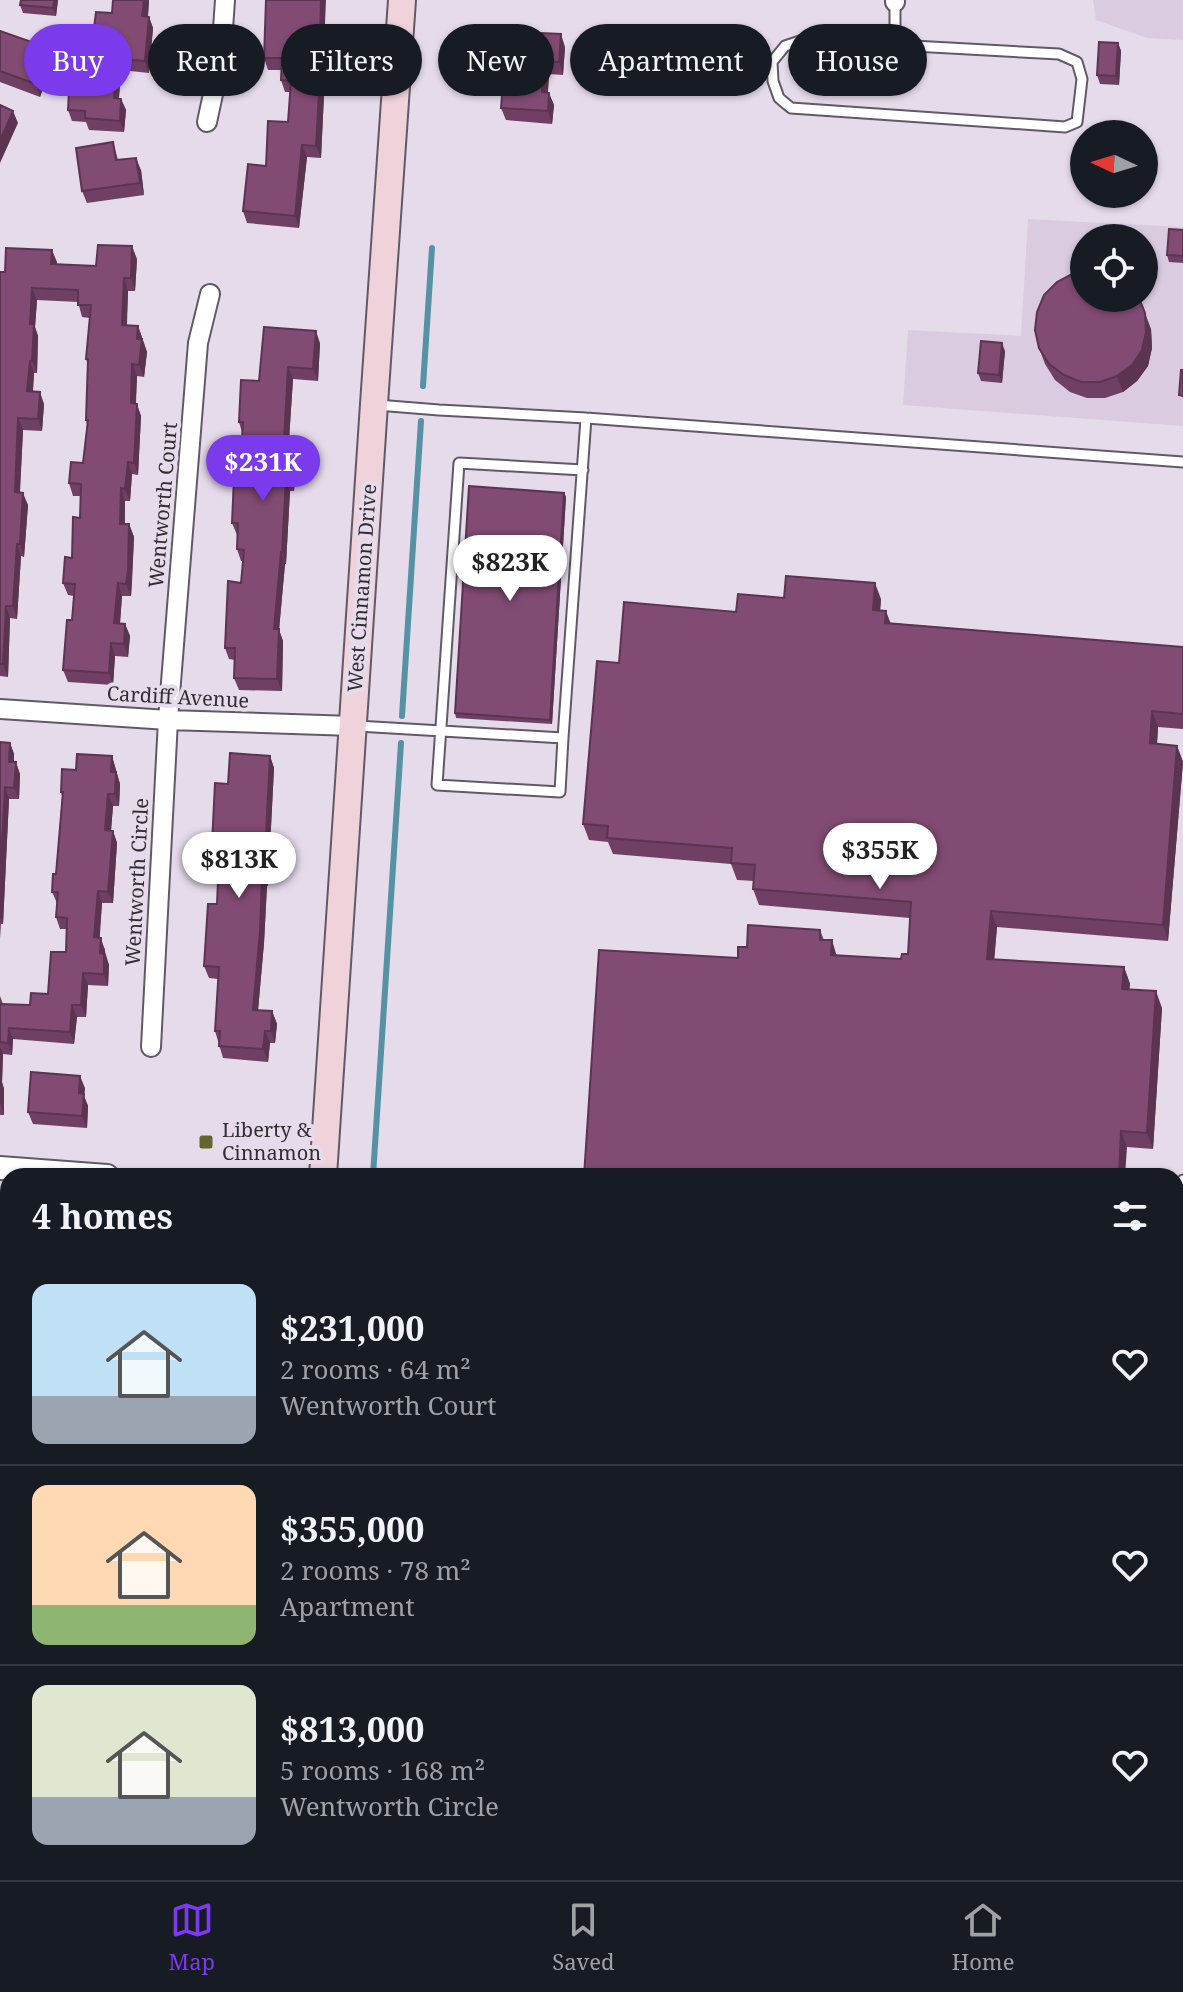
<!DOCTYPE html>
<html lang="en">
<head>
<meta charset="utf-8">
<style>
	body { margin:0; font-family:"Noto Serif",serif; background:#20242c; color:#f1f3f6; height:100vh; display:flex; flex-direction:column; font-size:30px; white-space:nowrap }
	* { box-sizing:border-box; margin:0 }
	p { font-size:26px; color:#9ea1a6 }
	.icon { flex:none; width:44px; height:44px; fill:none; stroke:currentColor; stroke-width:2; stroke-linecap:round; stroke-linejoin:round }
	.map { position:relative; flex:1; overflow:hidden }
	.side { position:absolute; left:0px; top:1168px; width:1184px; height:712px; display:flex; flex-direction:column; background:#171b24; border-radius:24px 24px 0 0; box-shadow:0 2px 6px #0004 }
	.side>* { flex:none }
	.guide { position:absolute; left:24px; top:24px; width:1136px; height:72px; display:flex; gap:16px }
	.needle { width:52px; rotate:274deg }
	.controls { position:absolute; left:1070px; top:120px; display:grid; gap:16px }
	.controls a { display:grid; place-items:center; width:88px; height:88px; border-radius:50%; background:#171b24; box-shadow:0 2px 6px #0004; font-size:40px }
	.price { position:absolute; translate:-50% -68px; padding:0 18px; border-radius:28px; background:#fff; color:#222; font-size:26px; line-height:52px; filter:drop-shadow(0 2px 4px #0008) }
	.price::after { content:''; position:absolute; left:50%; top:48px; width:24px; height:18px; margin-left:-12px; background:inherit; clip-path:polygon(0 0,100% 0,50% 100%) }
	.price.current { background:#7c3aed; color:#fff }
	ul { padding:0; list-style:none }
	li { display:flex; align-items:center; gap:24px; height:200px; padding:0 32px }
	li+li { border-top:2px solid #363941 }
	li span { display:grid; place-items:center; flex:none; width:224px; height:160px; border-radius:16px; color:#555 }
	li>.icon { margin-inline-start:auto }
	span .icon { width:96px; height:96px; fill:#fffc; stroke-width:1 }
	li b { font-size:34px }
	h2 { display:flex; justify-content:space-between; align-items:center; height:96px; padding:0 32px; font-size:34px }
	.chip { padding:0 28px; border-radius:36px; background:#171b24; box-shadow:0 2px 6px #0004; font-size:28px; line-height:72px }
	.chip.current { background:#7c3aed; color:#fff }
	.dock { display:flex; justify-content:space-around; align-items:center; height:112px; border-top:2px solid #363941; background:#171b24; font-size:22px; color:#9ea1a6 }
	.dock a { display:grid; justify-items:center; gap:4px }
	.dock .current { color:#7c3aed }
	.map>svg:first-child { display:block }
	.built { fill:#dacbe1; fill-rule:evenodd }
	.green { fill:#a3b48d }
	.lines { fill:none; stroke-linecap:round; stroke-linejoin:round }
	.stream { stroke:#5492a4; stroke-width:6 }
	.service-casing { stroke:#625966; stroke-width:13 }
	.minor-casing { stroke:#625966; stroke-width:22 }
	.tertiary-casing { stroke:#625966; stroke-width:26 }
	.secondary-casing { stroke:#625966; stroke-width:30 }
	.service { stroke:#fff; stroke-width:9 }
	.minor { stroke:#fff; stroke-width:18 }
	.tertiary { stroke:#fff; stroke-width:22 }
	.secondary { stroke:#f0d2da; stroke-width:26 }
	.wall { fill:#704064 }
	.shaded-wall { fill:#5b3451 }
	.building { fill:#824b74; stroke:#5b3451; stroke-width:2 }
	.poi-dot { fill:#67632f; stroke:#e6dbeb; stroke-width:3 }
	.labels { text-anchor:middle; stroke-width:8; stroke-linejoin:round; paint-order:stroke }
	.street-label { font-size:20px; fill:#312d33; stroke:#e6dbeb }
	.poi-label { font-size:20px; fill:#312d33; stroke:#e6dbeb; text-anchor:start }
</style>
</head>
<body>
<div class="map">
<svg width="1183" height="1880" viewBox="0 0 1183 1880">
	<rect width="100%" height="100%" fill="#e6dbeb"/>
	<path class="built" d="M1093 0H1183V40L1147 38 1096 20Z
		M1028 219 1183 227V426L903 405 908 330 1021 336ZM1084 238H1144V298H1084Z"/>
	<path class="green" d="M1176 1509 1183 1510V1763H1176Z
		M381 1872H453L472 1880H381Z
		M780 1872H947L946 1880H769Z
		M969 1872H1095L1111 1880H968Z"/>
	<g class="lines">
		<path class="stream" d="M423 386 432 248
			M402 716 421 421
			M373 1176 401 743"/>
		<defs>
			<path id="service" d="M895 2V45L1059 54 1077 62 1082 79 1077 122 1065 127 791 108 779 98 773 81 772 62 785 46 800 41 895 45
				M377 405 439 410 586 418 1183 462
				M357 726 563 738 586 418
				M563 738 560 792 437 785 459 463 583 470
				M1176 1262 1183 1180"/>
			<path id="minor" d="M895 0V2
				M207 122 221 57 225 0
				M0 709 168 720 353 726
				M151 1047 168 720 198 343 210 294
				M0 1345H8
				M0 1658 8 1659"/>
			<path id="tertiary" d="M0 1168 107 1176"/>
			<path id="secondary" d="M323 1176 374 404 402 0
				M280 1880 281 1872"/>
		</defs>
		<use href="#service" class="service-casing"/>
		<use href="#minor" class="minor-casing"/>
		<use href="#tertiary" class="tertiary-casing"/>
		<use href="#secondary" class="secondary-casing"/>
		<use href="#service" class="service"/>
		<use href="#minor" class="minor"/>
		<use href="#tertiary" class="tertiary"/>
		<use href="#secondary" class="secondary"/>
	</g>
	<path class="wall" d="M21 0H58L56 16 23 13 20 5Z
		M113 0H149L148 17H149L153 28 149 73 121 70 119 98 121 99 126 110 124 132 89 130 86 122 72 121 68 110 78 72 93 36 112 13Z
		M0 31 49 48 53 61 40 97 0 82Z
		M1118 43 1121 51 1119 85 1100 84 1097 75Z
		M324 47 326 52 321 158 307 157 299 228 247 223 243 211 288 122 291 92H285L281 80V70H268L264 58Z
		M565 47 563 75 549 74 548 92 554 105 552 124 506 120 501 108 538 61Z
		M113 142 118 160 141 170 144 195 87 203 82 191Z
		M1183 230V263L1169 262 1167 255Z
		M137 259 135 291H128L127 325 138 326 147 352 144 377 137 376 136 403 141 416 138 475 132 474 130 501H125V524H129L134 537 132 582 131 596H122L120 624H125L130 636 128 657 115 656 113 685 68 682 63 670 72 620 74 596 68 595 63 583 72 558 80 518 81 496H73L69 483 83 463 87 425 86 420 88 365 86 359 90 318 82 317 78 302 37 300 35 327 38 336 37 373H34L33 391 44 404 42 431 23 430 20 493 28 505 24 557 21 556 17 619 10 618 8 677 0 676V272H5L57 262 56 264 96 266Z
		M1151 329 1152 348 1148 366 1137 381 1123 392 1105 398H1087L1070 392 1055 380 1045 364 1039 348Z
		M320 343 318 381 293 379 289 441 296 453 294 491H290L286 564H285L279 630 283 641 282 691 239 690 234 678 235 660 229 659 225 648 241 583 243 561H241L237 549V535L232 523 241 456 242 432 239 422 259 381Z
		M1005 351 1002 383 981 381 978 373Z
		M564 493 566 497 552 724 456 718 455 713Z
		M784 598 881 599 880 610 891 623 1183 647V729L1158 727 1157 744 1177 746 1183 762 1168 941 997 927 994 959 1124 967 1130 984 1129 990 1162 1008 1153 1149 1127 1147 738 958 747 947 820 930 824 940 837 955 901 959 908 954 910 918 759 905 753 889 754 881 737 880 731 864 613 854 608 842 589 840 583 824 619 663Z
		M0 742 10 743 14 754V762L20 774 19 799H9L3 924H1L0 939Z
		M112 756 120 784 119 806H113L111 831H113L117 843 113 903H102L99 938 105 949V955L109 965 108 986 88 985 86 1017H77L74 1044 13 1039 12 1055 3 1054 2 1082 4 1089V1115H0V996L3 1004 30 1005 48 994 66 952 67 929H60L56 917 57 903 52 892 56 874 62 796 61 792 76 770Z
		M270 756 274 768 268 886H267L264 943 258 1010 272 1011 277 1024 275 1043H270L268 1062 223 1058 215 1031 218 979 209 978 204 966 217 904 219 881 221 856H217L212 844 228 784Z
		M85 1088 84 1096 88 1106 87 1128 33 1124 28 1112Z
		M0 1382H8V1459H0Z
		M0 1535 8 1536V1606H0Z
		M0 1685 8 1686V1745L0 1744Z
		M0 1828 223 1872 222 1880H0Z"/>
	<path class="shaded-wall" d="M54 0H58L56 16 53 8Z
		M144 0H149L147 28 142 16Z
		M321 0H326L324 47 326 52 321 158 316 146Z
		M149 17 153 28 149 73 145 61Z
		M561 34 565 47 563 75 559 62Z
		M1118 43 1121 51 1119 85 1116 76Z
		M49 48 53 61 40 97 36 84Z
		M117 59 121 70 118 110 114 98Z
		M544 61 549 74 547 104 542 92Z
		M549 93 554 105 552 124 548 111Z
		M121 99 126 110 124 132 120 121Z
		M13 111 18 123 0 163V141Z
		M302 145 307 157 299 228 295 216Z
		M136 158 141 170 144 195 140 183Z
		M132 246 137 259 135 291 131 278Z
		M52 250 57 262 56 277 51 264Z
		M124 278 128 291 126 337 122 325Z
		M32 288 37 300 35 327 38 336 37 373 32 361 30 324Z
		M1145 313 1151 329 1152 348 1148 366 1137 381 1123 392 1117 376Z
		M138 326 147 352 144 377 139 365 137 339Z
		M316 331 320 343 318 381 313 369Z
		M1002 343 1005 351 1002 383 999 375Z
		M30 361 34 373 32 403 27 391Z
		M132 364 137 376 135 415 131 403Z
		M288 367 293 379 288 453 284 441Z
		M40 392 44 404 42 431 38 419Z
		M137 404 141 416 138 475 134 463Z
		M18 418 23 430 19 505 15 492Z
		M291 441 296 453 294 491 290 480Z
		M128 462 132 474 130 501 125 489Z
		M286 479 290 491 286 564 282 552Z
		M121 488 125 501 124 536 120 524Z
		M23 493 28 505 24 557 20 544Z
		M564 493 566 497 552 724 550 720Z
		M129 524 134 537 131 596 126 584Z
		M17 544 21 556 17 619 13 606Z
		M281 552 285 564 279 630 283 641 282 691 277 679 274 629Z
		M118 583 122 596 119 635 114 623Z
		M875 583 881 599 879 626 873 610Z
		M6 606 10 618 8 677 3 664Z
		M886 611 892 627 885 623Z
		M125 624 130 636 128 657 124 644Z
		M111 643 115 656 113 685 109 673Z
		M1152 711 1158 727 1156 760 1150 743Z
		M10 743 14 754 13 774 9 762Z
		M1177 746 1183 762 1168 941 1163 925Z
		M112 756 120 784 119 806 115 794 111 772Z
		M270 756 274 768 268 886 264 874Z
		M16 762 20 774 19 799 14 788Z
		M5 787 9 799 3 924 0 917V884Z
		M108 794 113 806 110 842 105 830Z
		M113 831 117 843 113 903 108 892Z
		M262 874 267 886 264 943 257 1022 253 1010Z
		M98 891 102 903 99 949 94 937Z
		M991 911 997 927 993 975 987 959Z
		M101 938 109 965 108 986 104 974 100 953Z
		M832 940 837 957 831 955Z
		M1124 967 1130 984 1128 1005 1122 989Z
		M83 973 88 985 86 1017 81 1005Z
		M1156 991 1162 1008 1153 1149 1147 1133Z
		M72 1005 77 1017 74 1044 70 1032Z
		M272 1011 277 1024 275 1043 271 1031Z
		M9 1028 13 1039 12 1055 8 1043Z
		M265 1031 270 1043 268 1062 263 1049Z
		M0 1047 3 1054 2 1082 4 1089V1115L0 1103Z
		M80 1076 85 1088 84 1096 88 1106 87 1128 82 1116 79 1093Z
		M1121 1131 1127 1147 1125 1176H1119Z
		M217 1872H223L222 1880H217Z"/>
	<path class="building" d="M21 0H54L53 8 20 5Z
		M113 0H144L142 16 149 17 145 61 117 59 114 98 121 99 120 121 85 118V111L68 110 70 72H78L82 35 93 36 96 12 112 13Z
		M266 0H321L320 40H322L316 146 302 145 295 216 243 211 248 164 266 166 268 121 288 122 291 81 281 80 282 58H264Z
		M0 31 49 48 36 84 0 71Z
		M540 33 561 34 559 62 544 61 542 92 549 93 548 111 501 108 505 58 538 61Z
		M1099 42 1118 43 1116 76 1097 75Z
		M0 105 13 111 0 141Z
		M113 142 116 160 136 158 140 183 82 191 76 148Z
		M1169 229 1183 230V256L1167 255Z
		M98 245 132 246 131 278H124L122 325 138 326 137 339H142L139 365 132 364 131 403 137 404 134 463 128 462 125 489 121 488 120 524H129L128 570 126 584 118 583 114 623 125 624 124 644 111 643 109 673 63 670 67 620H72L75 584 63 583 65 557 72 558 73 517 80 518 81 484 69 483 71 462 83 463 88 420H86L88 359H86L91 305H78V290L32 288 30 324H34L32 361H30L27 391 40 392 38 419 18 418 15 492 23 493 20 544H17L13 606H6L3 664H0V272H5L6 248 52 250 51 264 96 266Z
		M1084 272V298H1139L1145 313 1146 332 1142 350 1132 365 1117 376 1100 382H1081L1064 375 1049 364 1039 348 1035 330 1037 312 1044 295 1057 282 1074 273Z
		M264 327 316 331 313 369 288 367 284 441H291L290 480 286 479 282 552H281L274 629H279L277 679 234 678 235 648H225L228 581 241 583 244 550 237 549 238 523H232L235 455 241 456 243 422H239L241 380 259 381Z
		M981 341 1002 343 999 375 978 373Z
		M1181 370H1183V396L1179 395Z
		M469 486 564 493 550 720 455 713Z
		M786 576 875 583 873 610 886 611 885 623 1183 647V714L1152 711 1150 743 1177 746 1163 925 991 911 987 959 1124 967 1122 989 1156 991 1147 1133 1121 1131 1119 1176H584L599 950 738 958V947H747L748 925 820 930V940H832L831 955 901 959 902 954H908L911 902 753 889 755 865 731 863 732 848 607 838 608 826 583 824 597 661 619 663 624 602 736 612 738 594 784 598Z
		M0 742 10 743 9 762H16L14 788 5 787 0 884Z
		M230 753 270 756 264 874H262L260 931 253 1010 272 1011 271 1031H265L263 1049 219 1046 220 1031H215L219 967 204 966 208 904H217L218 881H219L221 844H212L215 783 228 784Z
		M77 754 112 756 111 772H116L115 794H108L105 830 113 831 108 892 98 891 94 937 101 938 100 953 104 954V974L83 973 81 1005H72L70 1032 9 1028 8 1043 0 1042V1004L30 1005 31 993 48 994 51 952H66L67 918 56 917 58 892H52L53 874H56L63 792H61L62 769 76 770Z
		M31 1072 80 1076 79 1093 84 1094 82 1116 28 1112Z
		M8 1233V1273H4Z
		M0 1382H8V1447H0Z
		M0 1535 8 1536V1595L0 1594Z
		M0 1685 8 1686V1733L0 1732Z
		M0 1828 8 1829V1872H217V1880H92L19 1873 18 1880 0 1878Z"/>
	<rect class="poi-dot" x="198" y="1134" width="16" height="16" rx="4"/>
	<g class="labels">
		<g class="street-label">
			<text transform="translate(163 505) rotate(-85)" y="7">Wentworth Court</text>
			<text transform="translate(362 588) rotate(-86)" y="7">West Cinnamon Drive</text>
			<text transform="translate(178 697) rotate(3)" y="7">Cardiff Avenue</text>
			<text transform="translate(137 882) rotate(-87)" y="7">Wentworth Circle</text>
		</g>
		<g class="poi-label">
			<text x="222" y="1137">Liberty &amp;<tspan x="222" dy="23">Cinnamon</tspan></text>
		</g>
	</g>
</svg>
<div class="controls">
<a><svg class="needle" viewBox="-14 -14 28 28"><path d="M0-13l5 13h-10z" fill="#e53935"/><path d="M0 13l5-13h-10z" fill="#9ea1a6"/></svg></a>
<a><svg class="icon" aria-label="locate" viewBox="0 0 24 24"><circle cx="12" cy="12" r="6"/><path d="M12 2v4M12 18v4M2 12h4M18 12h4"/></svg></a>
</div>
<b class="price current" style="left:263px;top:503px">$231K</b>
<b class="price" style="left:510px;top:603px">$823K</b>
<b class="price" style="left:880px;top:891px">$355K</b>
<b class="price" style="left:239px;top:900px">$813K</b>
<div class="guide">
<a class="chip current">Buy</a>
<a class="chip">Rent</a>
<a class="chip">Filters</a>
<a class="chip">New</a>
<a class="chip">Apartment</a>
<a class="chip">House</a>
</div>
<section class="side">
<h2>4 homes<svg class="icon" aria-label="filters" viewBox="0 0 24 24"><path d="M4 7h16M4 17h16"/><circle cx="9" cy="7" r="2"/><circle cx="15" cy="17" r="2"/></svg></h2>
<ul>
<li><span style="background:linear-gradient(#bfe0f5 70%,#9aa5b1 0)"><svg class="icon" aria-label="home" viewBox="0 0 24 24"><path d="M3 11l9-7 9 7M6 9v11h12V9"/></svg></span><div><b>$231,000</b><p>2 rooms · 64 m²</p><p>Wentworth Court</p></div><svg class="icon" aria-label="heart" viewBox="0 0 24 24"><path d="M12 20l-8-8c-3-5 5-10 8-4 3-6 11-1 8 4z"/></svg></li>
<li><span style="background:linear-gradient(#ffd9b3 75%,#8fb573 0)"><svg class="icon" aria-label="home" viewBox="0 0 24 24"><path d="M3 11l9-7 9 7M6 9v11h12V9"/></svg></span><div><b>$355,000</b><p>2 rooms · 78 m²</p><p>Apartment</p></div><svg class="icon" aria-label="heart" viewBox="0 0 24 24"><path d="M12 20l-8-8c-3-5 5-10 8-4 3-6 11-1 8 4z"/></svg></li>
<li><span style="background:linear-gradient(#dfe7d0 70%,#9aa5b1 0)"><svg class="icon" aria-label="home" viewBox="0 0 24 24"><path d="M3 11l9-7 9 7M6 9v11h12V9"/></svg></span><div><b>$813,000</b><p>5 rooms · 168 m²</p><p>Wentworth Circle</p></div><svg class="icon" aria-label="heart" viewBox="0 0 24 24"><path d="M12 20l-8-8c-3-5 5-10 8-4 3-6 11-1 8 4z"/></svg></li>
</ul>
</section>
</div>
<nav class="dock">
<a class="current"><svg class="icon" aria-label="map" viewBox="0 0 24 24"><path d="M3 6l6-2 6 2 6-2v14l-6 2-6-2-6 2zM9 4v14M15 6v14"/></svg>Map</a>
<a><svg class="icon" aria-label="saved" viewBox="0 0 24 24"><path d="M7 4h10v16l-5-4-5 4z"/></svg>Saved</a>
<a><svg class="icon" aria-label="home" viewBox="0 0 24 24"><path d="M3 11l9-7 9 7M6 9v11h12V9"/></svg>Home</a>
</nav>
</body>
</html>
